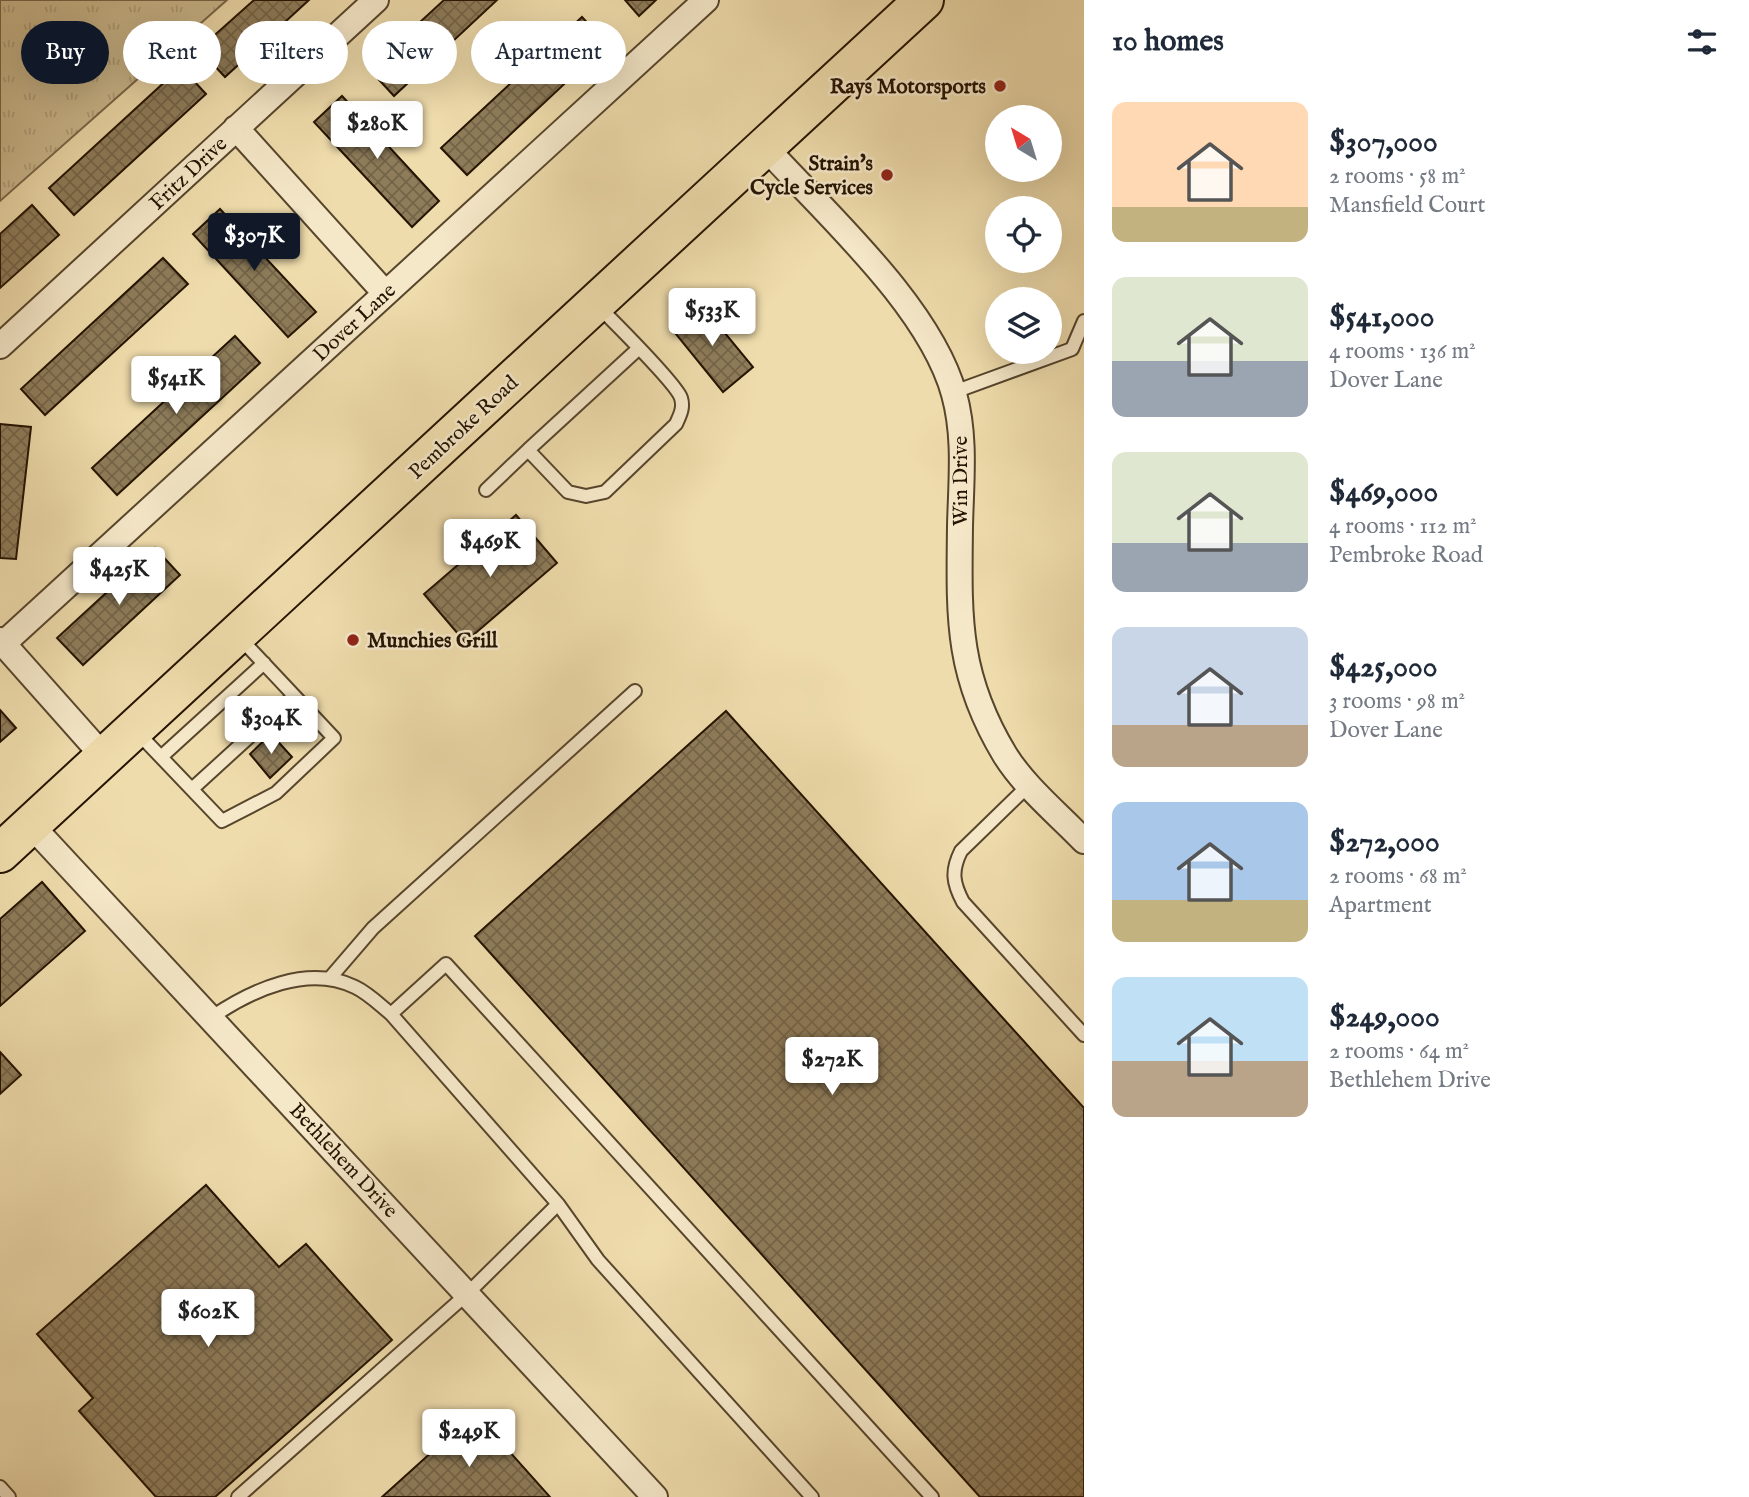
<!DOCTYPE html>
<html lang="en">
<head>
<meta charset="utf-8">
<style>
	body { margin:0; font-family:"IM FELL English",serif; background:#f6f6f7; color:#1f2937; height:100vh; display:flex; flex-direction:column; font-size:26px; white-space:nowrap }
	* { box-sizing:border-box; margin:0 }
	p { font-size:23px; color:#747a83 }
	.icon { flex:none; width:38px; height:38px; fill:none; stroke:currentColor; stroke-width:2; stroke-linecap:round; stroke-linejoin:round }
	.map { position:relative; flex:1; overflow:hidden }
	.panel { display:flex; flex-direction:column; background:#fff; width:665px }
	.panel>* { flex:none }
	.top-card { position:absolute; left:21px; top:21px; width:665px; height:63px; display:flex; gap:14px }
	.needle { width:46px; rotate:322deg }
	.fabs { position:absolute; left:985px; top:105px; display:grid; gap:14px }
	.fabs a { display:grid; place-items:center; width:77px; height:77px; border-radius:50%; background:#fff; box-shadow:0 7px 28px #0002; font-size:35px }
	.price { position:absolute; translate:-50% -60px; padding:0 16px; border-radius:7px; background:#fff; color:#222; font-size:23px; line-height:46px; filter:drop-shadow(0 2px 4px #0008) }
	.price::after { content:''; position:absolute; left:50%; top:42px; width:21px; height:16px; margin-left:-10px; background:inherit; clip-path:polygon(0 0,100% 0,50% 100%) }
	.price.selected { background:#111827; color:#fff }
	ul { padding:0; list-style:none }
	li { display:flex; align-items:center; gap:21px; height:175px; padding:0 28px }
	li span { display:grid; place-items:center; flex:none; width:196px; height:140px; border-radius:14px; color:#555 }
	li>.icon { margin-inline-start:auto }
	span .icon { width:84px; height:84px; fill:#fffc; stroke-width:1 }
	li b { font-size:30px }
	h2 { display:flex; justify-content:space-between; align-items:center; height:84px; padding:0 28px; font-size:30px }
	.pill { padding:0 24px; border-radius:32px; background:#fff; box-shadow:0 7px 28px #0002; font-size:24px; line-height:63px }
	.pill.selected { background:#111827; color:#fff }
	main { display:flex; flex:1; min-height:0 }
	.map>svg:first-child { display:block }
	.grass { fill:url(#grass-tufts); stroke:#786648; stroke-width:2 }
	.building { fill:url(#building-cross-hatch); stroke:#241301; stroke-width:2 }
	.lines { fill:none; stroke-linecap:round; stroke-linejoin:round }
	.lane-casing { stroke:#57452c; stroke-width:16 }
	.street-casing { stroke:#57452c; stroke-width:28 }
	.primary-casing { stroke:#241301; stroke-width:42 }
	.lane { stroke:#f5e8c9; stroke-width:12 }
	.street { stroke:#f5e8c9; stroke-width:24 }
	.primary { stroke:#efdcac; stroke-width:38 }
	.poi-dot { fill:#8f2418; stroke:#f5e8c9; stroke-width:2.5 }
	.labels { text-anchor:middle; stroke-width:5; stroke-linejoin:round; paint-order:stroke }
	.poi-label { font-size:21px; font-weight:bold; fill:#241301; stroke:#f5e8c9; text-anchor:end }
	.street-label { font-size:21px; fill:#241301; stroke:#f5e8c9 }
</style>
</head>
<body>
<main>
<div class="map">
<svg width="1084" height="1497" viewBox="0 0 1084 1497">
	<defs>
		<pattern id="grass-tufts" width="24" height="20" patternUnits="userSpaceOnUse" patternTransform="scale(1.75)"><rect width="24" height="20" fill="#ccba8f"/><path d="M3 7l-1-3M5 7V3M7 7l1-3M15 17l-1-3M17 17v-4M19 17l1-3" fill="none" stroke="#af9f7a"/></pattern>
		<pattern id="building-cross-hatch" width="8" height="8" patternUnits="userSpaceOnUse" patternTransform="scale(1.75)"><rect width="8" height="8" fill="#8e7c5a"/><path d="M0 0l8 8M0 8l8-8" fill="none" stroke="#746448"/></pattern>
	</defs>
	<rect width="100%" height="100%" fill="#efdcac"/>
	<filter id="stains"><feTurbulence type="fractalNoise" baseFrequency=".00286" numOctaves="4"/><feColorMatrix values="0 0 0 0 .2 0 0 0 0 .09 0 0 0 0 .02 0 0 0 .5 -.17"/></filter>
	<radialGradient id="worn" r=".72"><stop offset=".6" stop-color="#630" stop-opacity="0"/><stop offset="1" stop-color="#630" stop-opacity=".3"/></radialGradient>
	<path class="grass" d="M0 0H227L0 201Z"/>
	<path class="building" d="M254 0H309L225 77 199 49Z
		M444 0H497L394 96 369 69Z
		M625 0H656L639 16Z
		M582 17 607 44 467 175 441 148Z
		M181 67 206 94 74 215 49 188Z
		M342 96 439 201 412 227 314 122Z
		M32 205 59 235 0 288V234Z
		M220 209 316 312 288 337 193 234Z
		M163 258 188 284 45 415 21 389Z
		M701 304 753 367 723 392 671 328Z
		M235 336 260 363 117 495 92 468Z
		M0 424 31 427 16 559 0 558Z
		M516 515 557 563 465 642 424 594Z
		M155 548 180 575 83 665 57 638Z
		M0 710 16 728 0 742Z
		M726 711 1084 1108V1497H980L475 936Z
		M271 734 292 757 270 778 250 754Z
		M42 882 85 931 0 1006V919Z
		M0 1052 21 1075 0 1094Z
		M206 1185 279 1267 306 1244 392 1340 215 1497H156L79 1411 93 1398 37 1334Z
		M475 1413 550 1497H382Z"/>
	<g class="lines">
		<defs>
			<path id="lane" d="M599 307C613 321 677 385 681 398 684 408 680 415 676 424L605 492 586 496 568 492 528 450 638 349
				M954 392 1072 349 1084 321
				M486 490 528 450
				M137 732 222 821 276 793 334 738 239 637
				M161 757 264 663
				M1030 784 961 851C951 871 953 883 963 902L1084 1035
				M192 789 294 696
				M330 978 373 928 635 691
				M212 1017C252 990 308 964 355 987 368 993 380 1005 391 1014
				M0 1487 9 1497
				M238 1497 467 1294 558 1204
				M812 1497 598 1260 558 1204 391 1014 446 964 932 1497"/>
			<path id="street" d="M236 128 385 293
				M766 148C827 215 930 307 954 394 966 437 961 482 960 526 959 616 956 674 1005 755 1025 787 1058 814 1084 841
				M0 346 376 0
				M0 640 104 757
				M3 644 706 0
				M30 824 655 1497"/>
			<path id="primary" d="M0 853 924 0"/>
		</defs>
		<use href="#lane" class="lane-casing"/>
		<use href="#street" class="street-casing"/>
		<use href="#primary" class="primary-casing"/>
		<use href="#lane" class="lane"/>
		<use href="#street" class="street"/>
		<use href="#primary" class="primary"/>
	</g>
	<g class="poi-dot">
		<circle cx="1000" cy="86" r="7"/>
		<circle cx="887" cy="175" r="7"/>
		<circle cx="353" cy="640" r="7"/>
	</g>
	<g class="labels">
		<g class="poi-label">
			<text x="986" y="93">Rays Motorsports</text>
			<text x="873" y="170">Strain's<tspan x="873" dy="24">Cycle Services</tspan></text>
			<text x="367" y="647" text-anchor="start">Munchies Grill</text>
		</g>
		<g class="street-label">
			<text transform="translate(188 173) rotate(-43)" y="7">Fritz Drive</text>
			<text transform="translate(354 322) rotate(-43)" y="7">Dover Lane</text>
			<text transform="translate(463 427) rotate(-43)" y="7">Pembroke Road</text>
			<text transform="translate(960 481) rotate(-90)" y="7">Win Drive</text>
			<text transform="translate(344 1160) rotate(47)" y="7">Bethlehem Drive</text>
		</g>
	</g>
	<rect width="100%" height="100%" filter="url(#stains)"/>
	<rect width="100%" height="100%" fill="url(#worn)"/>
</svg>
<div class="fabs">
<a><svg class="needle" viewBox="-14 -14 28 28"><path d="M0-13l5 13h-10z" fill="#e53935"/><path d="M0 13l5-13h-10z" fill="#747a83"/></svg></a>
<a><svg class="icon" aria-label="locate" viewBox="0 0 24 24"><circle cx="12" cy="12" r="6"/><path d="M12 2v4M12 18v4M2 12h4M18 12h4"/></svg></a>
<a><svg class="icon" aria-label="layers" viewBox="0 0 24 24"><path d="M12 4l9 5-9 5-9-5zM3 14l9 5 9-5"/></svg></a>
</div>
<b class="price" style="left:377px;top:161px">$280K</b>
<b class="price selected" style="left:254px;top:273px">$307K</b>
<b class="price" style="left:712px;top:348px">$533K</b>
<b class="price" style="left:176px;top:416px">$541K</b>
<b class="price" style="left:490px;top:579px">$469K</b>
<b class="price" style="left:119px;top:607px">$425K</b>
<b class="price" style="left:271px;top:756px">$304K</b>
<b class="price" style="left:832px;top:1097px">$272K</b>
<b class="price" style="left:208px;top:1349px">$602K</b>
<b class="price" style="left:469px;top:1469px">$249K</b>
<div class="top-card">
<a class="pill selected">Buy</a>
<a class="pill">Rent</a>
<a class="pill">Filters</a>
<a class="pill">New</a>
<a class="pill">Apartment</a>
</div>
</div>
<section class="panel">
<h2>10 homes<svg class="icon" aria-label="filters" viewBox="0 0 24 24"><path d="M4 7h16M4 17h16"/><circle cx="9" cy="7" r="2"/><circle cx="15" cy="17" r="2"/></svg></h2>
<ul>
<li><span style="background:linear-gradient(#ffd9b3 75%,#c2b280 0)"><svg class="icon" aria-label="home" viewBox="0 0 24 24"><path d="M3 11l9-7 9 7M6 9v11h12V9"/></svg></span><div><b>$307,000</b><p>2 rooms · 58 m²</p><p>Mansfield Court</p></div></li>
<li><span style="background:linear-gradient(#dfe7d0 60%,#9aa5b1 0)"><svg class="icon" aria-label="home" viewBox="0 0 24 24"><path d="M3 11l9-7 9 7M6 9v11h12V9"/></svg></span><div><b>$541,000</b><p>4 rooms · 136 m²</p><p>Dover Lane</p></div></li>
<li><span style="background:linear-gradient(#dfe7d0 65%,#9aa5b1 0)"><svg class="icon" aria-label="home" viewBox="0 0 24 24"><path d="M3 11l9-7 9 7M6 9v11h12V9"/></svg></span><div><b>$469,000</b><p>4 rooms · 112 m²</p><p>Pembroke Road</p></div></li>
<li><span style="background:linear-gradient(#c9d6e8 70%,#b9a48a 0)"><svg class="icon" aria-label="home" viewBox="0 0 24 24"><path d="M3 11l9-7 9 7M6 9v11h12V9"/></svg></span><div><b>$425,000</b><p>3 rooms · 98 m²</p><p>Dover Lane</p></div></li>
<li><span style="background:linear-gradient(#a9c7e8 70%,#c2b280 0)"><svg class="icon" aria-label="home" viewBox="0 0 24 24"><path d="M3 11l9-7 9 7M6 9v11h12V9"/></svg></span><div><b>$272,000</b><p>2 rooms · 68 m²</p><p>Apartment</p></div></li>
<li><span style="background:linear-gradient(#bfe0f5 60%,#b9a48a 0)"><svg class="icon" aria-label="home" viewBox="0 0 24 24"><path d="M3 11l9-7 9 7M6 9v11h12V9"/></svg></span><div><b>$249,000</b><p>2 rooms · 64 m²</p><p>Bethlehem Drive</p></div></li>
</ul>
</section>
</main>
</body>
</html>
